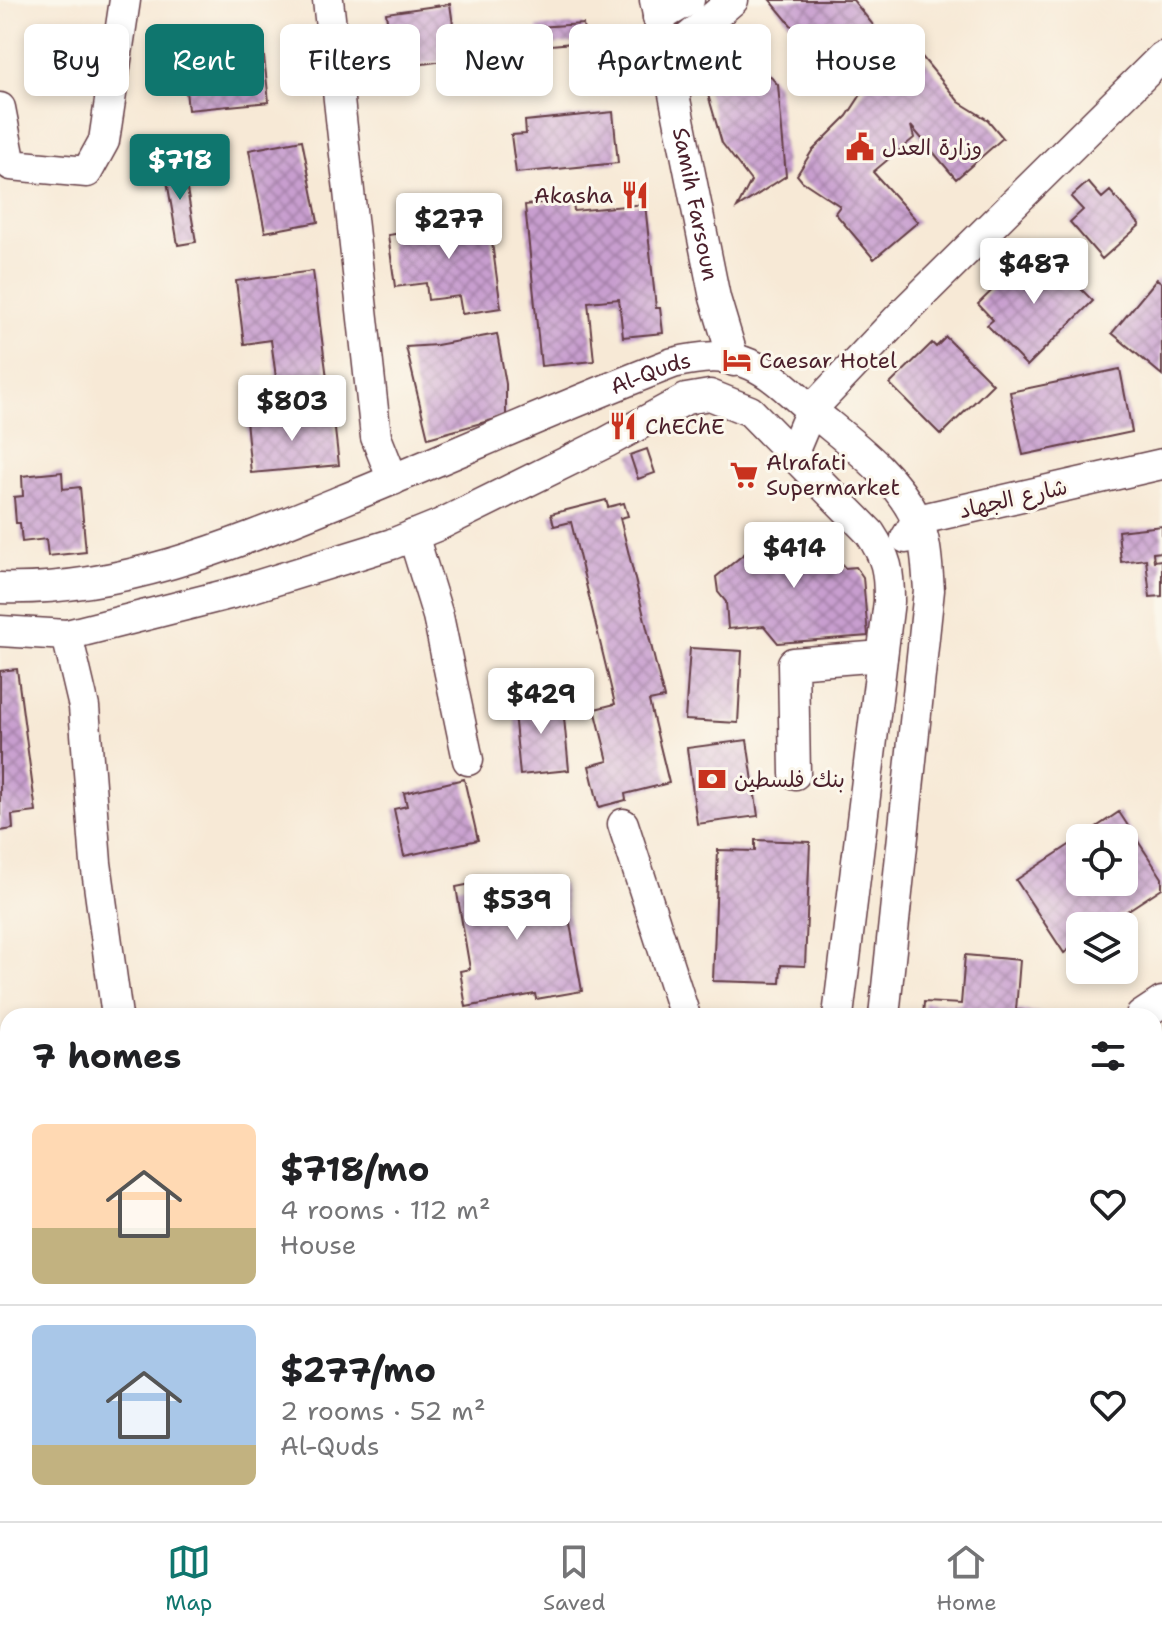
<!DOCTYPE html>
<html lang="en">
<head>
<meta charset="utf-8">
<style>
	body { margin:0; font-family:"Shantell Sans","Playpen Sans Arabic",sans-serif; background:#f6f6f6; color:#202124; height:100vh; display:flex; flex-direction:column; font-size:30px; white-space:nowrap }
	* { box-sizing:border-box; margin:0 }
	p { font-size:26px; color:#757577 }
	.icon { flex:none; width:44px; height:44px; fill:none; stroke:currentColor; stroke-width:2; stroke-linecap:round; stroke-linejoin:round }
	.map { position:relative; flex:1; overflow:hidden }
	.details { position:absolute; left:0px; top:1008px; width:1162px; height:514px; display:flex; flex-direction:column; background:#fff; border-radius:24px 24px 0 0; box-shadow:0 4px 12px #0003 }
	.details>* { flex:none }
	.guide { position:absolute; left:24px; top:24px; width:1114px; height:72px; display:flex; gap:16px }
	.buttons { position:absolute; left:1066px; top:824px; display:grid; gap:16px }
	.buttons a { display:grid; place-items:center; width:72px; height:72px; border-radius:12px; background:#fff; box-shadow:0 4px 12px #0003; font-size:40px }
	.price { position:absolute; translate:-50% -68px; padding:0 18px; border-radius:8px; background:#fff; color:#222; font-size:26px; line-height:52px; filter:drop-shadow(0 2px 4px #0008) }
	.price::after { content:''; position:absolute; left:50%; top:48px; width:24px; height:18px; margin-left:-12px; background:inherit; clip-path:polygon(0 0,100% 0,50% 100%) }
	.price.current { background:#0f766e; color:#fff }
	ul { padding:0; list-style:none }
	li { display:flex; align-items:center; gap:24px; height:200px; padding:0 32px }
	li+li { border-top:2px solid #e0e0e0 }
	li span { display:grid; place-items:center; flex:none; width:224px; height:160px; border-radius:12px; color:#555 }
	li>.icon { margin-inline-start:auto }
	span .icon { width:96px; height:96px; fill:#fffc; stroke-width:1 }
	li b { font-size:34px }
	h2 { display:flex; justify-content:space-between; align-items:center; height:96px; padding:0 32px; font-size:34px }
	.pill { padding:0 28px; border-radius:12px; background:#fff; box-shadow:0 4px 12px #0003; font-size:28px; line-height:72px }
	.pill.current { background:#0f766e; color:#fff }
	.dock { display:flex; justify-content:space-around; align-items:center; height:112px; border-top:2px solid #e0e0e0; background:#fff; font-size:22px; color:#757577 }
	.dock a { display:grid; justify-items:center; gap:4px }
	.dock .current { color:#0f766e }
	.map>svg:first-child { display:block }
	.building { fill:url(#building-cross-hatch) }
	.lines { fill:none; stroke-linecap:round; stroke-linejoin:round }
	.minor-casing { stroke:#643d45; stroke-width:33 }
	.minor { stroke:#fff; stroke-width:30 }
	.labels { text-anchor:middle; stroke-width:6; stroke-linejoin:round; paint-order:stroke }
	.poi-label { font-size:22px; fill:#4a1f2b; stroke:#fbf7ec; text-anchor:start }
	.street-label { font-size:22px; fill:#4a1f2b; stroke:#fbf7ec }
</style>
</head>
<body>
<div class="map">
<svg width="1162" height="1521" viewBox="0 0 1162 1521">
	<defs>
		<pattern id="building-cross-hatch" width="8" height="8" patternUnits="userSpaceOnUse" patternTransform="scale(2)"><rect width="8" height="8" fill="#c89ecf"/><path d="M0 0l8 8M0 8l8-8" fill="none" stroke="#a480a8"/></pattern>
	</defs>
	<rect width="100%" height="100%" fill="#fbf7ec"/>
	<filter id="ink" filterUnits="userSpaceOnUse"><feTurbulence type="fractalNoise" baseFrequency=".0125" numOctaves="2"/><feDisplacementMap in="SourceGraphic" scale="16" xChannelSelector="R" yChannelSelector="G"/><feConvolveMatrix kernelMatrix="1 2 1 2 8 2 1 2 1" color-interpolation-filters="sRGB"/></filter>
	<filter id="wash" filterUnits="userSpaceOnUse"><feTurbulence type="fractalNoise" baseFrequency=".006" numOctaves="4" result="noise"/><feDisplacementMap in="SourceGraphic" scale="32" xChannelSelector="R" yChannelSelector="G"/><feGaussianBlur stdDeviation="1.8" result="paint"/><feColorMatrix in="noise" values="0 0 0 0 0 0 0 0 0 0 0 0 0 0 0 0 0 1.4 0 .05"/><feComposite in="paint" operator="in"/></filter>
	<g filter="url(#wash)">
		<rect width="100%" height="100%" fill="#f7e9d6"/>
		<g id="blocks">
			<path class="building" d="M770 0H853L878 31 830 72Z
				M450 4 458 59 394 68 386 13Z
				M583 24 585 42 539 46 537 27Z
				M202 38 203 45 262 39 269 102 188 110 181 40Z
				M909 41 959 102 988 120 1003 138 956 179 911 126 914 138 873 172 918 222 874 259 835 213 840 206 802 181 797 175 812 151 847 116 881 64Z
				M739 42 778 85 786 176 737 208 751 181 722 143 700 67Z
				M613 112 618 163 516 173 511 135 526 134 525 121Z
				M302 140 318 222 265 232 249 150Z
				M182 160 196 242 178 245 164 163Z
				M1088 182 1102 198 1110 191 1140 225 1102 259 1070 222 1083 210 1071 197Z
				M573 199 574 211 645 204 656 308H660L663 333 623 337 619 299 588 302 594 361 541 366 525 205Z
				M456 205 459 226 489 221 501 308 462 314 459 296 428 300 426 283 395 287 388 235 436 228 433 209Z
				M1040 248 1093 301 1027 366 987 325 993 320 978 304 1016 267 1019 269Z
				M313 271 327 378 277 385 271 340 244 344 236 281Z
				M1157 279 1162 283V375L1112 333Z
				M497 334 506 384V416L428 438 406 347 437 345Z
				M946 337 993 384 941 435 890 384 932 343 936 347Z
				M1120 369 1132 432 1023 455 1010 392Z
				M333 412 339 465 251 473 246 420Z
				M647 449 655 473 638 479 630 455Z
				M62 472 63 489 80 487 86 552 48 556 46 539 22 542 20 523H16L14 497 23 496 22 476Z
				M606 500 608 507 624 503 628 516 620 518 664 698 649 701 669 783 625 794 626 800 599 807 589 766 608 761 595 709 615 704 571 522 554 526 551 514Z
				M809 526 845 568 856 567 863 577 868 636 778 643 764 626 728 629 726 602 718 592 716 577 777 527Z
				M1162 526V552L1153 553 1154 561 1162 560V596L1150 597 1146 559 1121 562 1118 531Z
				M690 648 742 651 738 723 685 720Z
				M17 669 36 812 12 815 13 829 0 831V671Z
				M562 697 569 770 520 775 513 701Z
				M747 740 758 816 697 824 687 748Z
				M464 779 478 840 404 856 394 809 407 806 404 793Z
				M1119 812 1162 878V888L1104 926H1080V942L1064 953 1016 880 1080 838V882H1124V838H1080Z
				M755 840 810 842 805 966 781 965 780 983 713 981 718 850 755 851Z
				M506 877 507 887 548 880 549 887 563 884 582 991 536 999 535 994 466 1007 460 971 470 969 456 887Z
				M965 955 1020 960 1016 1010 1047 1013 1046 1016H923L924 1002 961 1004Z
				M30 1514H119L120 1521H31Z
				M393 1514H442L444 1521H394Z"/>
		</g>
	</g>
	<g filter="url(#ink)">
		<use href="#blocks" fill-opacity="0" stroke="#643d45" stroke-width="2"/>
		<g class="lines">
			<defs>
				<g id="minor">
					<path d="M328 0 376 437 393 480"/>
					<path id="s1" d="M655 0 715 298 734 361"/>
					<path d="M658 18 689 0"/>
					<path d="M666 57 733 0"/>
					<path d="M0 108 11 165 87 172 104 141 125 0"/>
					<path d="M792 455 811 410 907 309 1162 57"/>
					<path d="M413 535 438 616 468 760"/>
					<path d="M906 538 917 520 1162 464"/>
					<path id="s2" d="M0 588C118 592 230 546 338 502 450 457 560 406 673 363 699 357 726 353 752 365 774 375 792 394 810 409 849 442 893 472 916 518 927 540 927 567 929 590L884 1016"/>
					<path d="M0 631 67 635 237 592 392 544 439 525 607 442 686 399 710 395 750 411 870 533C887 559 889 570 889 601L838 1016"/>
					<path d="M67 635 84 707 96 863 117 1016"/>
					<path d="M795 774 793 663 882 656"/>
					<path d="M623 824 685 1016"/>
					<path d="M1141 1016 1162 1002"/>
					<path d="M0 1072 8 1070"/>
					<path d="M1154 1488 1162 1485"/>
					<path d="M146 1514 147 1521"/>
					<path d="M358 1514 359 1521"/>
					<path d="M484 1514 486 1521"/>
					<path d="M590 1514 593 1521"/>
					<path d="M656 1514 658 1521"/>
					<path d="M777 1521 779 1514"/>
					<path d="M830 1521V1514"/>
					<path d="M1065 1521 1084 1514"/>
				</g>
			</defs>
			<use href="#minor" class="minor-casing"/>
			<use href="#minor" class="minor"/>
		</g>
	</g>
	<defs>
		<symbol id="civic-bare" viewBox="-9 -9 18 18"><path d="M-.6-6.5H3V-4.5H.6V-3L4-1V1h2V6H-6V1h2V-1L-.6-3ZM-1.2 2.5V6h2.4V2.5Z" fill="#c8321e" stroke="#fbf7ec" stroke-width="2.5" paint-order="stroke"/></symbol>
		<symbol id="restaurant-bare" viewBox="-9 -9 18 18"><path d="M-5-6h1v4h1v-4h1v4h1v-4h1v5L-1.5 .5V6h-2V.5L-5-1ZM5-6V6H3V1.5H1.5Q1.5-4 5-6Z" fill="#c8321e" stroke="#fbf7ec" stroke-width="2.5" paint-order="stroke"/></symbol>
		<symbol id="hotel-bare" viewBox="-9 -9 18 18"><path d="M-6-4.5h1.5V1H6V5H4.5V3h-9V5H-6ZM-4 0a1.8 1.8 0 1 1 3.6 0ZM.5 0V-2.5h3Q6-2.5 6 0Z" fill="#c8321e" stroke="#fbf7ec" stroke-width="2.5" paint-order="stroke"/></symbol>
		<symbol id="supermarket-bare" viewBox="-9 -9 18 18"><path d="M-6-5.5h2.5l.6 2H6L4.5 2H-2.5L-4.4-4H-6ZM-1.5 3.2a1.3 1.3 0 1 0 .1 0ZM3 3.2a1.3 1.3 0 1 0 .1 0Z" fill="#c8321e" stroke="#fbf7ec" stroke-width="2.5" paint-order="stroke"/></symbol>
		<symbol id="bank-bare" viewBox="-9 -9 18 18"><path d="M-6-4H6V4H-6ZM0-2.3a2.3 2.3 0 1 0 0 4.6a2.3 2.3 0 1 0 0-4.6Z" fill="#c8321e" stroke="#fbf7ec" stroke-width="2.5" paint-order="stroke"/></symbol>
	</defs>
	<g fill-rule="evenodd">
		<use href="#civic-bare" x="840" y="127" width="40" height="40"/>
		<use href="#restaurant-bare" x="615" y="175" width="40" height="40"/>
		<use href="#hotel-bare" x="717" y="340" width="40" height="40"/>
		<use href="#restaurant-bare" x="603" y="406" width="40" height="40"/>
		<use href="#supermarket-bare" x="724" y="455" width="40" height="40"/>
		<use href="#bank-bare" x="692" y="759" width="40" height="40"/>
	</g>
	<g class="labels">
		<g class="poi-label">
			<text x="882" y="155">وزارة العدل</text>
			<text x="613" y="203" text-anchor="end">Akasha</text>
			<text x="759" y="368">Caesar Hotel</text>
			<text x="645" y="434">ChEChE</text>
			<text x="766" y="470">Alrafati<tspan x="766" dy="25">Supermarket</tspan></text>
			<text x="734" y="787">بنك فلسطين</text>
		</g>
		<g class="street-label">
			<text dy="8" stroke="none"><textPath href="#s1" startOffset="208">Samih Farsoun</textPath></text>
			<text dy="8" stroke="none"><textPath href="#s2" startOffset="690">Al-Quds</textPath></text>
			<text transform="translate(1013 498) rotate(-13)" y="8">شارع الجهاد</text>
		</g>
	</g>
</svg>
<div class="buttons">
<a><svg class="icon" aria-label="locate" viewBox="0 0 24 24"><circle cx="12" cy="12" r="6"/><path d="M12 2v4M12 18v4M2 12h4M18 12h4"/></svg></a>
<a><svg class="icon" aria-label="layers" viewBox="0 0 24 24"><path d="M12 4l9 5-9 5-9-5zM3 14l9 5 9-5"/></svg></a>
</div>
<b class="price current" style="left:180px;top:202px">$718</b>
<b class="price" style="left:449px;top:261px">$277</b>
<b class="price" style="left:1034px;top:306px">$487</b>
<b class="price" style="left:292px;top:443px">$803</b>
<b class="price" style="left:794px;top:590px">$414</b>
<b class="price" style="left:541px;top:736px">$429</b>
<b class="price" style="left:517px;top:942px">$539</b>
<div class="guide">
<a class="pill">Buy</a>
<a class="pill current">Rent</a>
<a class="pill">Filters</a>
<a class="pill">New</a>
<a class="pill">Apartment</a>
<a class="pill">House</a>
</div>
<section class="details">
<h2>7 homes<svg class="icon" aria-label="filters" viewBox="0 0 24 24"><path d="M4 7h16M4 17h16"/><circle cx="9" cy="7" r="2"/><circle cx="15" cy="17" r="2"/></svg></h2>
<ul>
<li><span style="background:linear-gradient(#ffd9b3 65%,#c2b280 0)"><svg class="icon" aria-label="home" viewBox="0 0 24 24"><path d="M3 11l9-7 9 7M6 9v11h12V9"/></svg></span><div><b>$718/mo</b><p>4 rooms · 112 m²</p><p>House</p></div><svg class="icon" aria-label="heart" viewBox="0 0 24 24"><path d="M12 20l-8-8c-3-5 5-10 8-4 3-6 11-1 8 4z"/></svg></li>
<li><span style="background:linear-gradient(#a9c7e8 75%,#c2b280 0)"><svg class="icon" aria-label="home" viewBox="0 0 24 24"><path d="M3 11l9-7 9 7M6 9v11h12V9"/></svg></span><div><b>$277/mo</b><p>2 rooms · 52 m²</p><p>Al-Quds</p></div><svg class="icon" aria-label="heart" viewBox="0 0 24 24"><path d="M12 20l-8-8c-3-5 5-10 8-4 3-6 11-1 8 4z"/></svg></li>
</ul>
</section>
</div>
<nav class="dock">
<a class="current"><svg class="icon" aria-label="map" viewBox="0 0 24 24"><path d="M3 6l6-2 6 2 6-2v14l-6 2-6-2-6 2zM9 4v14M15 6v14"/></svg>Map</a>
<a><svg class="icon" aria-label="saved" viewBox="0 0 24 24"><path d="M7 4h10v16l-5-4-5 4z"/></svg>Saved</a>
<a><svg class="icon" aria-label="home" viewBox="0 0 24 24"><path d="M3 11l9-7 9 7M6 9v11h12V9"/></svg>Home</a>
</nav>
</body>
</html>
